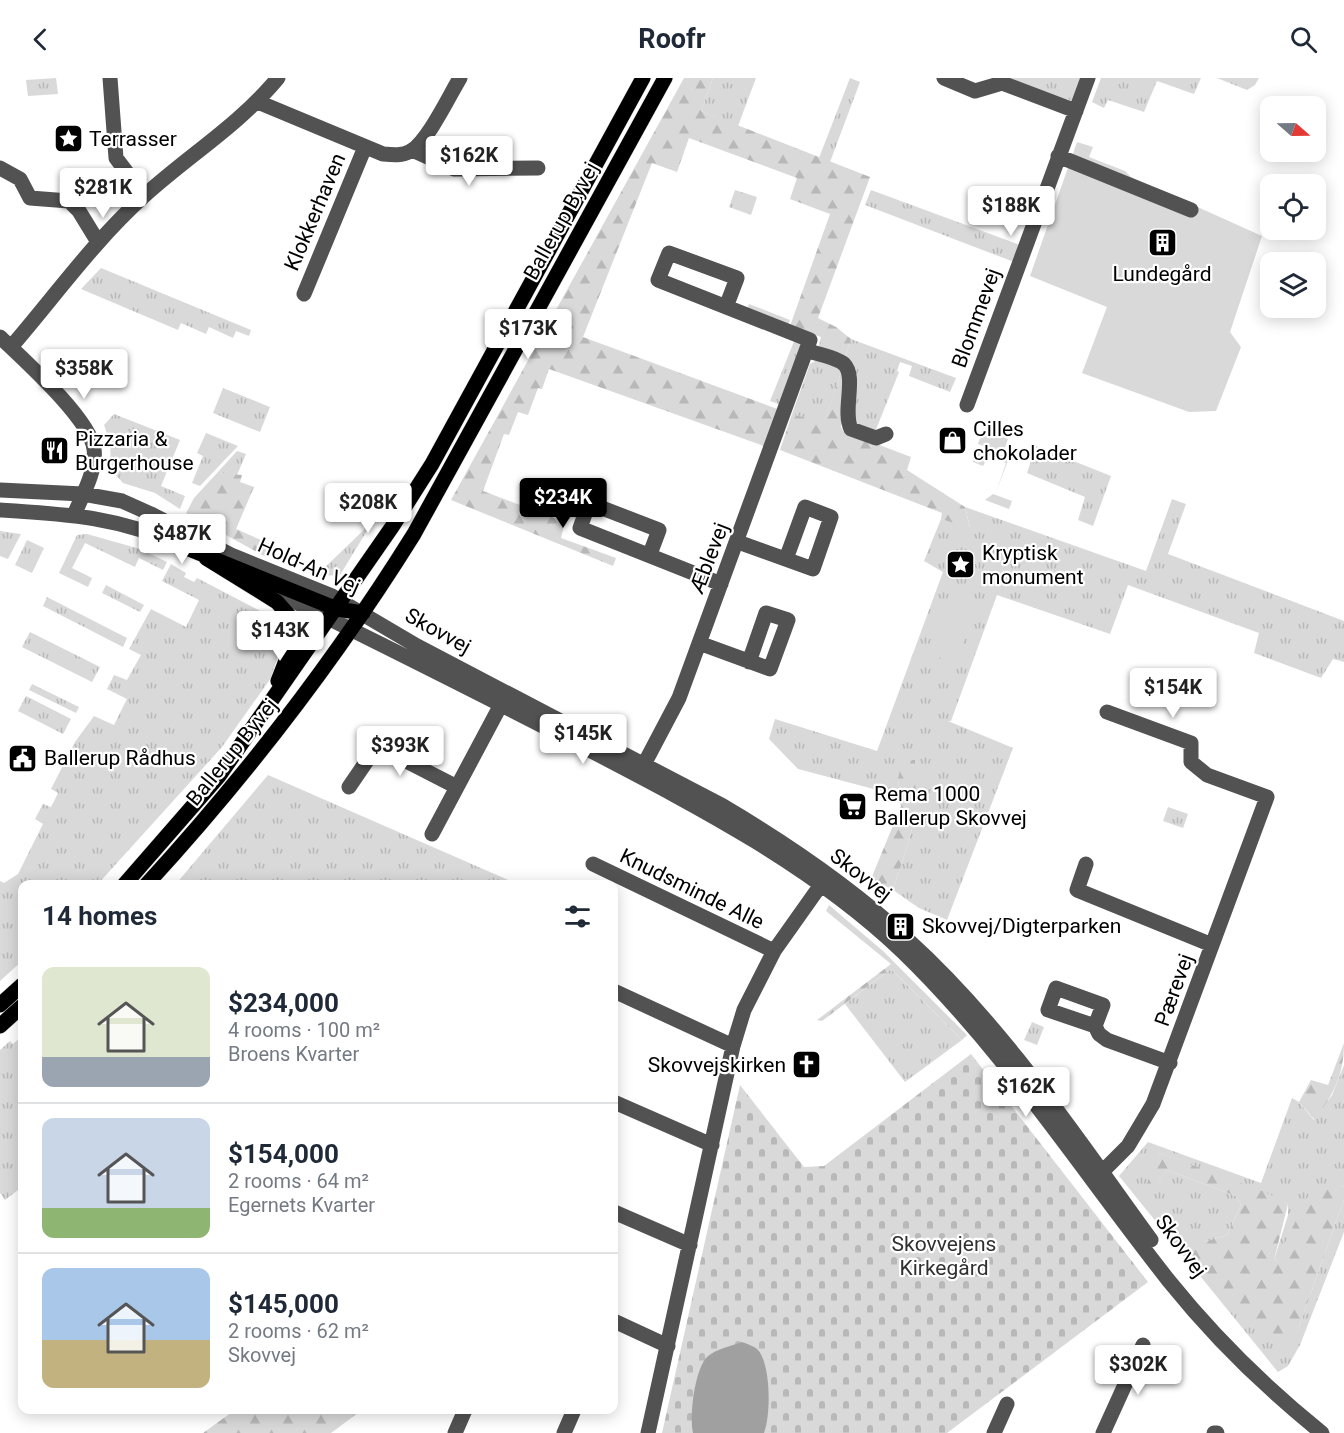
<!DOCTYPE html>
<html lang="en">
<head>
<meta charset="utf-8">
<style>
	body { margin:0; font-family:Roboto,sans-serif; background:#f2f2f3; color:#1f2937; height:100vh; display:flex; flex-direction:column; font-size:22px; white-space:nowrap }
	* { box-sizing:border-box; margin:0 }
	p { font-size:20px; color:#747a83 }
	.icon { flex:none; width:33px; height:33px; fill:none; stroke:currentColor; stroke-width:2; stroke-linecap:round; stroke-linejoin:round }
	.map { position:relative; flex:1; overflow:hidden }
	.drawer { position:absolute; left:18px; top:802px; width:600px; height:534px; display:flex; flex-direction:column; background:#fff; border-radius:12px; box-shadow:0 3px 15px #0003 }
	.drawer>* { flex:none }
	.needle { width:39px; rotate:110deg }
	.controls { position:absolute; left:1260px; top:18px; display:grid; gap:12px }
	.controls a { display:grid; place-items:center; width:66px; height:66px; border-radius:12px; background:#fff; box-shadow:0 3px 15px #0003; font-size:30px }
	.price { position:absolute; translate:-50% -51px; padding:0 14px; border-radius:6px; background:#fff; color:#222; font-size:20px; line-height:39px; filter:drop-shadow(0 2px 3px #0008) }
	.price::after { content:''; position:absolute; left:50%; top:36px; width:18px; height:14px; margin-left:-9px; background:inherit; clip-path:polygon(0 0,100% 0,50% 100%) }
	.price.current { background:#000; color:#fff }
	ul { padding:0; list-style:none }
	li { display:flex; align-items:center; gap:18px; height:150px; padding:0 24px }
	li+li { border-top:2px solid #e0e1e3 }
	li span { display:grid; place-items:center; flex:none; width:168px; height:120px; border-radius:12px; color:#555 }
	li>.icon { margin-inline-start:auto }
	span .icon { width:72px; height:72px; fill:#fffc; stroke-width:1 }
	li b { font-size:26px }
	h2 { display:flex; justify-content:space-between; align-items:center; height:72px; padding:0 24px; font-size:26px }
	header { display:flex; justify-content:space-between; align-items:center; height:78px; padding:0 24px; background:#fff; font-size:27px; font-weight:700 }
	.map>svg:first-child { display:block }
	.grass { fill:url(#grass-tufts) }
	.forest { fill:url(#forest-firs) }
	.cemetery { fill:url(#cemetery-stones) }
	.garden { fill:#d9d9d9 }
	.water { fill:#a0a0a0 }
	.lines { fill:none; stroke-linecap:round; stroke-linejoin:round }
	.major-casing { stroke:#dbdbdb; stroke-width:16 }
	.minor { stroke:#525252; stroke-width:15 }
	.major { stroke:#000; stroke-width:15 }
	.labels { text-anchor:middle; stroke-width:4.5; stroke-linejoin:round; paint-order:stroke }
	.poi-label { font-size:21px; fill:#000; stroke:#fff; text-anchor:start }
	.street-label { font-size:21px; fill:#000; stroke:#fff }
	.park-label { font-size:21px; fill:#303030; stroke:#fff }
</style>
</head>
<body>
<header><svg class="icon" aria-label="back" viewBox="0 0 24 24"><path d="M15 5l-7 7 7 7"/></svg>Roofr<svg class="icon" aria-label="search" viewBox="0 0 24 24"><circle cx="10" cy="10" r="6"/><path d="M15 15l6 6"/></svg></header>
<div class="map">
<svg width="1344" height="1355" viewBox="0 0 1344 1355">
	<defs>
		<pattern id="grass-tufts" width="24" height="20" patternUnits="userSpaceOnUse" patternTransform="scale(1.5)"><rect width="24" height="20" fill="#d9d9d9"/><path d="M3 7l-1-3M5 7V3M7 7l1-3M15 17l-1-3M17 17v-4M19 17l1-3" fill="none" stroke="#b8b8b8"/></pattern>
		<pattern id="forest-firs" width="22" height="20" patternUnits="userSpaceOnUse" patternTransform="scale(1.5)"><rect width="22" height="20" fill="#d9d9d9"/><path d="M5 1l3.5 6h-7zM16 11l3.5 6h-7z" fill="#b8b8b8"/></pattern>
		<pattern id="cemetery-stones" width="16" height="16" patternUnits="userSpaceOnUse" patternTransform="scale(1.5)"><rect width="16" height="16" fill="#d9d9d9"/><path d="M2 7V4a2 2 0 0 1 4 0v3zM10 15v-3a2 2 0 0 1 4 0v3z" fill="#b8b8b8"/></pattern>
	</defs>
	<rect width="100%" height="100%" fill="#fff"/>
	<path class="grass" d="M56 0 58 16 28 18 26 2Z
		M713 0H756L738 48 701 33Z
		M850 0 860 4 830 84 819 80Z
		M1004 0H1083L1072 23Z
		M1101 0H1201L1194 16 1157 3 1144 34 1108 22 1104 30 1092 24Z
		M1217 0H1259L1255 7 1247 12Z
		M735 112 757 119 751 137 729 129Z
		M871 112 1020 167 1014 184 865 127Z
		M101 190 251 252 249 258 236 253 233 260 209 249 206 256 181 245 178 252 81 211Z
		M749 226 790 242 788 247 747 232Z
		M795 261 802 264 784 328 770 323Z
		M851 261 956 300 950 314 909 298 912 288 900 284 897 293 899 294 875 354 853 346 845 280Z
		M817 282 842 291 824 346 792 336 810 286Z
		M223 310 270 329 260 354 213 335Z
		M114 336 180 362 161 408 185 418 180 431 155 415 123 405 111 392 110 364 104 347Z
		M206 355 238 368 200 408 192 405 203 378 197 375Z
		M1036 368 1111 398 1093 448 1078 442 1085 419 1027 395Z
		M978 369 1009 380 996 414 1006 385 988 378 983 388 973 384Z
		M237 373 246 376 237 397 217 395Z
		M993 416 1012 423 1009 431 985 422Z
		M1172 421 1186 426 1168 476 1344 543V584L1333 581 1321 600 1254 575 1259 555 1128 507 1110 556 997 517 951 643H948L1013 670 947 842 919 830 893 812 909 763 916 733 898 701 900 718 798 691 769 661 775 641 877 673 943 494 924 483 941 441 970 449 965 429 1146 493Z
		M373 443 340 497 316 498Z
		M0 453 21 456 8 481 0 478Z
		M87 456 140 471 167 484 163 492 139 480 135 489 85 465 72 490 92 500 88 509 59 495 77 457Z
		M27 462 44 470 32 495 15 487Z
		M171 486 186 495 184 499 194 504 197 500 272 539 280 556V571L271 600 222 669 97 807H22V883L0 903V803L4 805 18 796 43 746 35 741 43 726 51 729 58 715 51 711 75 664 94 638 114 647 127 621 107 611 114 597 127 602 141 577 129 571 151 531 186 549 199 522 162 503Z
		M106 507 144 527 140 534 102 515Z
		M47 519 127 560 123 569 43 528Z
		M30 554 100 589 92 604 22 569Z
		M32 606 79 629 76 635 29 612Z
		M26 618 71 641 63 656 18 633Z
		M268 697 520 807H175Z
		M1168 729 1188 736 1183 750 1163 743Z
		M891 891 962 962 905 1004 845 926Z
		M1032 944 1044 949 1037 967 1024 962Z
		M22 958V1109L5 1122 0 1115V972L10 963 13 966Z
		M1344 987V1111L1343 1108 1276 1183 1274 1182 1288 1137V1126L1159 1075 1151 1115 1167 1092 1236 1118 1241 1127 1227 1157 1203 1164 1299 1249 1344 1121V1154L1300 1267 1288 1288 1278 1294 1119 1098 1148 1064 1261 1105 1292 1020 1299 1024 1314 1042 1332 1017Z"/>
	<path class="forest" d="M684 0H713L701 33 870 99 818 240 836 249 851 261 845 280 818 271 821 259 790 248 830 136 790 121 797 100 689 60 677 94 652 85 583 259 780 332 767 369 549 291 542 311 538 310 528 337 518 334 509 357 504 356 483 413 565 444 561 460 616 480 613 488 451 422Z
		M842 291 844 297 841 349 843 353 911 379 907 392 965 429 970 450 941 441 942 435 780 372 792 336 824 345Z
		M217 395 242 397 240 404 254 409 236 451 270 466 266 479 186 435 194 420Z
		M902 682H915L916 733 909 763 893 812 871 801 901 728 898 701Z
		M829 827 883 873 967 957 962 962 891 891 822 943 817 942 891 886 826 833Z
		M1344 965C1344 998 1333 1016 1315 1042L1299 1024 1311 1002 1328 1007Z
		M1159 1075 1265 1114 1288 1126 1274 1182 1276 1183 1308 1118 1319 1106 1344 1109V1121L1299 1249 1283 1273C1244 1246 1218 1211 1189 1174L1203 1164 1227 1157 1241 1127 1236 1118 1167 1092 1151 1116 1144 1113Z
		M235 1332H362L331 1355H203Z"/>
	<path class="cemetery" d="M971 976 1148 1204 947 1355H662L740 1007 804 1089 824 1088Z"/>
	<path class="garden" d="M1077 64 1093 69 1089 79 1125 93 1131 99 1262 158 1230 254 1241 269 1216 333 1189 334 1082 295 1107 229 1030 198Z
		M983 351 1008 361 1003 375 978 366Z
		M948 519 976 529 955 585 927 575Z"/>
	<path class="water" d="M742 1264C747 1266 754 1268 758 1272 771 1287 771 1337 764 1355H693C689 1338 695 1291 707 1279 716 1271 731 1268 742 1264Z"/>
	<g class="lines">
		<defs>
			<path id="major" d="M172 464 337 531 363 535
				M206 480 277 524 291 540 294 550 291 570 278 603
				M124 807 219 698 392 449 432 386 643 0
				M146 807C246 698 336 581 414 456L665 0
				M0 927 22 907
				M0 948 22 928"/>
		</defs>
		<use href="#major" class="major-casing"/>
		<path class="minor" d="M110 0 116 80 144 117
			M944 0 975 13 1002 5 1076 33
			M258 24 383 76C393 77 402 78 411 73 428 63 449 18 460 0
			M412 72 454 91 538 90
			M1058 78 1191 132
			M0 90 20 101 30 120 69 123 79 133 98 164
			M304 216 365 69
			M0 259C24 282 90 341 94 371 97 392 82 418 74 437
			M11 269C55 218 94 163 144 118 189 77 238 48 278 0
			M808 273C818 276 836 279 844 286 857 299 842 333 851 351L876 360 886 356
			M967 327 1088 0
			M0 412 83 416 122 423 151 436 231 477 332 518 417 568 723 728C789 767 852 810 908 862 1003 948 1076 1059 1151 1162
			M0 432C67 436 122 439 184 469
			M738 464 813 491 831 439 805 429 786 481
			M650 476 659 452 589 425 580 450 721 506
			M259 506C365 558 471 611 576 665 689 724 810 785 903 874 1005 973 1082 1093 1169 1203 1214 1259 1266 1310 1322 1355
			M699 565 770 591 788 542 766 535 749 584
			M640 694 679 620 810 262 658 202 669 175 737 200 726 229
			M349 709 377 668 457 709
			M432 756 505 619
			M593 786 774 873
			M1086 786 1077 812 1212 867
			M614 913 733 968
			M1095 948 1103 927 1056 910 1048 932 1095 948 1099 956 1107 962 1170 985
			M614 1024 712 1067
			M1096 1100 1128 1068 1153 1026 1267 719 1207 697 1191 684V665L1107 634
			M614 1134 690 1167
			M614 1243 668 1268
			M455 1355 465 1332
			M564 1355 574 1332
			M648 1355 733 968 744 932 774 873 825 801
			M994 1355 1007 1326
			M1103 1355 1143 1267
			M1214 1355H1217"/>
		<use href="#major" class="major"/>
	</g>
	<defs>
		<symbol id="sight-square" viewBox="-11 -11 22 22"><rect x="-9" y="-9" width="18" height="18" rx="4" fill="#000" stroke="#fff"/><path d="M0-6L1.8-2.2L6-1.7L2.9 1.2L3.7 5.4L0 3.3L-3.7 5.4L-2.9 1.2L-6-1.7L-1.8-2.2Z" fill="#fff"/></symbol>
		<symbol id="building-square" viewBox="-11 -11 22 22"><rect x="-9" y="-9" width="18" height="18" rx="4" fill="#000" stroke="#fff"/><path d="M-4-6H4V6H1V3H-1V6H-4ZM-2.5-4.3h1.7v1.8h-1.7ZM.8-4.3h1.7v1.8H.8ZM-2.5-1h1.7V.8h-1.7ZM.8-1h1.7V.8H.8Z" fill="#fff"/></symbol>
		<symbol id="shop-square" viewBox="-11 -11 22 22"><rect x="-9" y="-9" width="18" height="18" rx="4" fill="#000" stroke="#fff"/><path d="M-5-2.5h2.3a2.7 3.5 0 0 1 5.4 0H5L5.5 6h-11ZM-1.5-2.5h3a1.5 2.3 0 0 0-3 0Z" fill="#fff"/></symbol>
		<symbol id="restaurant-square" viewBox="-11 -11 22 22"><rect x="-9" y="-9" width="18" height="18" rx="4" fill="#000" stroke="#fff"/><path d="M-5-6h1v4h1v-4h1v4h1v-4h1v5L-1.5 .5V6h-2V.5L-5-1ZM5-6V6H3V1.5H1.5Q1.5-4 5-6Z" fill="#fff"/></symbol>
		<symbol id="civic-square" viewBox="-11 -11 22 22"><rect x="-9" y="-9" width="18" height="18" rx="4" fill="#000" stroke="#fff"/><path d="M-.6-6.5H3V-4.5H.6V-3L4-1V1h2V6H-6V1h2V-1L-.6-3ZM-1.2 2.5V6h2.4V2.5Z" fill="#fff"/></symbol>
		<symbol id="supermarket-square" viewBox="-11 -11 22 22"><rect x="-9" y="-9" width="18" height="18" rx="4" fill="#000" stroke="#fff"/><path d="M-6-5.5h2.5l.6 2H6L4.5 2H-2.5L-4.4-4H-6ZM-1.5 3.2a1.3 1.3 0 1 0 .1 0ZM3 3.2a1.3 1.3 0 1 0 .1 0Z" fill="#fff"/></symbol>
		<symbol id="church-square" viewBox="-11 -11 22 22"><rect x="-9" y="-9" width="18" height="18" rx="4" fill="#000" stroke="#fff"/><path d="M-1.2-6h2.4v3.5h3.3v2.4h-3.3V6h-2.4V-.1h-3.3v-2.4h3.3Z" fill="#fff"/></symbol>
	</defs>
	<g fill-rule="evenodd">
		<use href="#sight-square" x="52" y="44" width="33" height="33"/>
		<use href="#building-square" x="1146" y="148" width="33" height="33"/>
		<use href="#shop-square" x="936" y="346" width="33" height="33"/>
		<use href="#restaurant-square" x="38" y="356" width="33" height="33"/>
		<use href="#sight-square" x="944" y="470" width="33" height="33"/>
		<use href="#civic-square" x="6" y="664" width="33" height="33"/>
		<use href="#supermarket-square" x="836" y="712" width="33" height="33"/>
		<use href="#building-square" x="884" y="832" width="33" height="33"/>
		<use href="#church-square" x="790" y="970" width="33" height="33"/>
	</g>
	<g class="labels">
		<g class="poi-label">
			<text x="89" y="68">Terrasser</text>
			<text x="1162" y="203" text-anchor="middle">Lundegård</text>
			<text x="973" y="358">Cilles<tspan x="973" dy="24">chokolader</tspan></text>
			<text x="75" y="368">Pizzaria &amp;<tspan x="75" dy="24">Burgerhouse</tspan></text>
			<text x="982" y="482">Kryptisk<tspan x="982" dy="24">monument</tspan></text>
			<text x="44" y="687">Ballerup Rådhus</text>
			<text x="874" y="723">Rema 1000<tspan x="874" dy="24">Ballerup Skovvej</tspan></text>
			<text x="922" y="855">Skovvej/Digterparken</text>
			<text x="786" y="994" text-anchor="end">Skovvejskirken</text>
		</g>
		<g class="street-label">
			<text transform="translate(315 134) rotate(-67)" y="7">Klokkerhaven</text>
			<text transform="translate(561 143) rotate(-61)" y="7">Ballerup Byvej</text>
			<text transform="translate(976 240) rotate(-70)" y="7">Blommevej</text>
			<text transform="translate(709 480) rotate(-69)" y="7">Æblevej</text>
			<text transform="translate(309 488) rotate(24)" y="7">Hold-An Vej</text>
			<text transform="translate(438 553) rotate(29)" y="7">Skovvej</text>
			<text transform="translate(232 674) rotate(-51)" y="7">Ballerup Byvej</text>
			<text transform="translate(861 797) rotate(38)" y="7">Skovvej</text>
			<text transform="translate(692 811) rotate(26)" y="7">Knudsminde Alle</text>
			<text transform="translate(1174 912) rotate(-70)" y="7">Pærevej</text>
			<text transform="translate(1181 1168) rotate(54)" y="7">Skovvej</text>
		</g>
		<g class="park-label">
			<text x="944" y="1173">Skovvejens<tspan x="944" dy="24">Kirkegård</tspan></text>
		</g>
	</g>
</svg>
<div class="controls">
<a><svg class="needle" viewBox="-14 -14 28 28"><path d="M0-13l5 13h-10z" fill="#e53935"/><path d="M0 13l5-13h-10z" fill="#747a83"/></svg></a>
<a><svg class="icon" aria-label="locate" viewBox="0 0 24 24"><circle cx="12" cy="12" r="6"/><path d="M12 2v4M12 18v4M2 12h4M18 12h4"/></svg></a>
<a><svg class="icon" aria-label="layers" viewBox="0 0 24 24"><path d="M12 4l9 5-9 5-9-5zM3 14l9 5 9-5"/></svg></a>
</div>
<b class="price" style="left:469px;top:109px">$162K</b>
<b class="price" style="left:103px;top:141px">$281K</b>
<b class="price" style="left:1011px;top:159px">$188K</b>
<b class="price" style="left:528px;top:282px">$173K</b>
<b class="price" style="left:84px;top:322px">$358K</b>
<b class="price current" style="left:563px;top:451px">$234K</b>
<b class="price" style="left:368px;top:456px">$208K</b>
<b class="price" style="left:182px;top:487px">$487K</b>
<b class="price" style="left:280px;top:584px">$143K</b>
<b class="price" style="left:1173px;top:641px">$154K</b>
<b class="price" style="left:583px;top:687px">$145K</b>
<b class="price" style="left:400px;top:699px">$393K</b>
<b class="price" style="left:1026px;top:1040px">$162K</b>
<b class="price" style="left:1138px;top:1318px">$302K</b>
<section class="drawer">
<h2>14 homes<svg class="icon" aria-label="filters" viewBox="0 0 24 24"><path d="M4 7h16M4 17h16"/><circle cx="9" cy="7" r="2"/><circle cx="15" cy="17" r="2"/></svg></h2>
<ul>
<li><span style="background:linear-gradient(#dfe7d0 75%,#9aa5b1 0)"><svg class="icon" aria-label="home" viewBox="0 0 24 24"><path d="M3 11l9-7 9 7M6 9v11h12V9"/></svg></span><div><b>$234,000</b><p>4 rooms · 100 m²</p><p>Broens Kvarter</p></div></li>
<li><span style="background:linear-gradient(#c9d6e8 75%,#8fb573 0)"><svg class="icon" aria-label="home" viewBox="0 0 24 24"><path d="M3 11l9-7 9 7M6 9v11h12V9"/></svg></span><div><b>$154,000</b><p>2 rooms · 64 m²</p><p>Egernets Kvarter</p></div></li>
<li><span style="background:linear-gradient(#a9c7e8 60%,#c2b280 0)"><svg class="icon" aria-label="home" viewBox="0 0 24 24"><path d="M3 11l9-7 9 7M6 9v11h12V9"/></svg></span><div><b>$145,000</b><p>2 rooms · 62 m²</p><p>Skovvej</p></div></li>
</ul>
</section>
</div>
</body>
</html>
